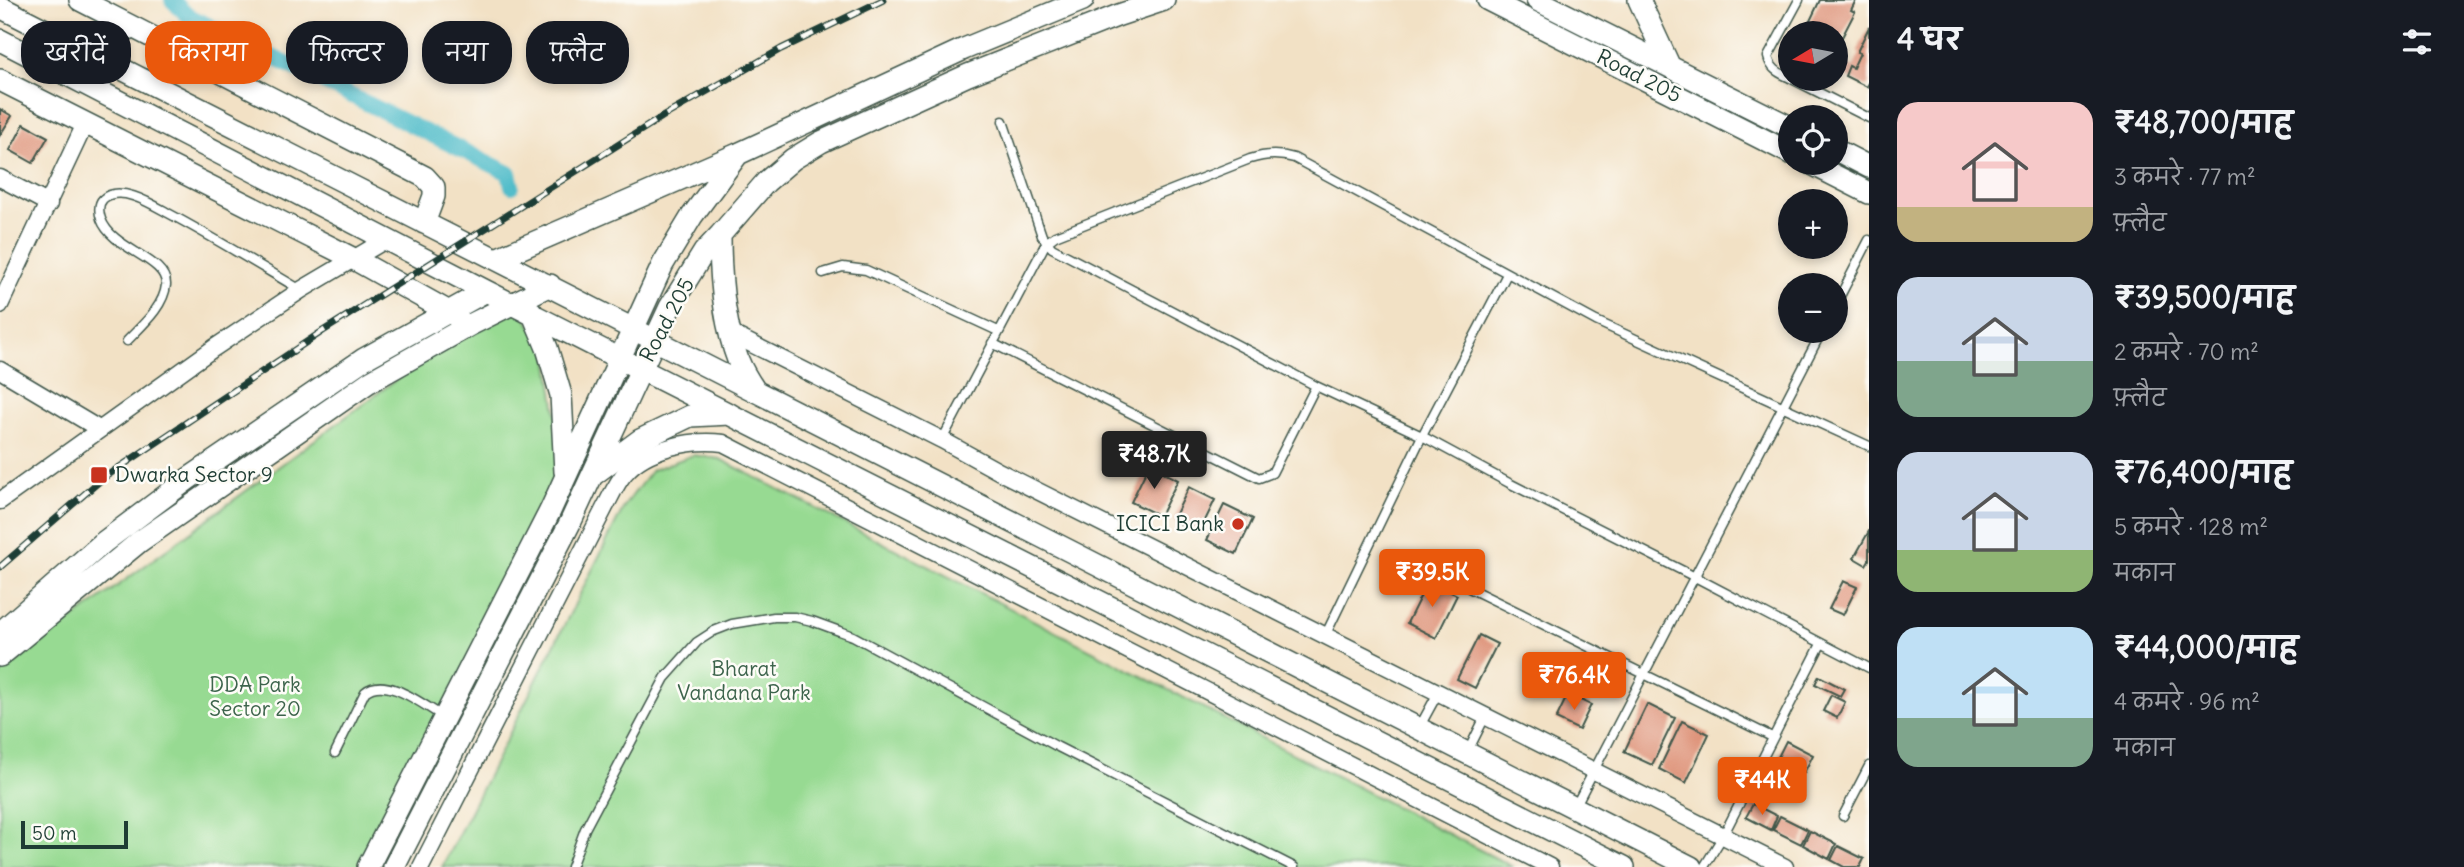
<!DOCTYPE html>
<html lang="hi">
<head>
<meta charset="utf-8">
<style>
	body { margin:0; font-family:Delius,"Playpen Sans Deva",sans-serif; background:#20242c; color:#f1f3f6; height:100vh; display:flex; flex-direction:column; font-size:26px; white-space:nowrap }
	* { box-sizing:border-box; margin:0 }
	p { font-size:23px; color:#9ea1a6 }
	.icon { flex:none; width:38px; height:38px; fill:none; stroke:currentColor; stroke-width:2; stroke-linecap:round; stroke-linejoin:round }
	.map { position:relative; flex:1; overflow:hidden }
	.details { display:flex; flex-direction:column; background:#171b24; width:595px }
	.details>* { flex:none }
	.hud { position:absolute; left:21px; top:21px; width:665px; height:63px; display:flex; gap:14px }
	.needle { width:46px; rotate:260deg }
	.tools { position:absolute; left:1778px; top:21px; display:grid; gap:14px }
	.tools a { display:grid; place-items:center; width:70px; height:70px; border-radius:50%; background:#171b24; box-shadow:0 4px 10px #0003; font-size:35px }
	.scale { position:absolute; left:21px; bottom:18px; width:107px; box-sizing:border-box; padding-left:7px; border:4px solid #1f3d34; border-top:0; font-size:19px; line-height:24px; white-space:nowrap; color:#1f3d34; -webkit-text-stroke:5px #fdfcf7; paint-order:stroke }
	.price { position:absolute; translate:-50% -60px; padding:0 16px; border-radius:7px; background:#ea580c; color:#fff; font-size:23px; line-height:46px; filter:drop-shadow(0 2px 4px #0008) }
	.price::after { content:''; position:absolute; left:50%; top:42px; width:21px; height:16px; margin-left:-10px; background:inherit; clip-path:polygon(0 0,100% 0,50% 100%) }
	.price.selected { background:#222; color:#fff }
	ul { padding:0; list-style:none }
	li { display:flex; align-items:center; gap:21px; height:175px; padding:0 28px }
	li span { display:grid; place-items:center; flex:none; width:196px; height:140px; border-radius:21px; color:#555 }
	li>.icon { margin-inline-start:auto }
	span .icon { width:84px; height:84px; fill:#fffc; stroke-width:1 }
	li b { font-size:30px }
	h2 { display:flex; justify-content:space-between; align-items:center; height:84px; padding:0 28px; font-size:30px }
	.chip { padding:0 24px; border-radius:28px; background:#171b24; box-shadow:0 4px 10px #0003; font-size:24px; line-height:63px }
	.chip.selected { background:#ea580c; color:#fff }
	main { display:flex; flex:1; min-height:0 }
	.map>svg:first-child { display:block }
	.green { fill:#97da92; stroke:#5b8c63; stroke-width:2 }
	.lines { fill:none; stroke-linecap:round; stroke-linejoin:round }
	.canal { stroke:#4fbcc9; stroke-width:16 }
	.building { fill:#dd8e73 }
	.lane-casing { stroke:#3f564a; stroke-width:11 }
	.street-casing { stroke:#3f564a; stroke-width:19 }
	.secondary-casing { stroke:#3f564a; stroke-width:24 }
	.lane { stroke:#fff; stroke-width:8 }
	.street { stroke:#fff; stroke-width:16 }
	.secondary { stroke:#fff; stroke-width:21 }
	.rail-casing { stroke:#1f3d34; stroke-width:7 }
	.rail { stroke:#fdfcf7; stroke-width:4.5; stroke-dasharray:13; stroke-linecap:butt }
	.poi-dot { fill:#c8321e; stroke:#fdfcf7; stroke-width:2.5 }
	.labels { text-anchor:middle; stroke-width:5; stroke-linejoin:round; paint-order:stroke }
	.street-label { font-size:21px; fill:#1f3d34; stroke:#fdfcf7 }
	.poi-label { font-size:21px; fill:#1f3d34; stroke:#fdfcf7; text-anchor:start }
	.park-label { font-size:21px; fill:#3d644c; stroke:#fdfcf7 }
</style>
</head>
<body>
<main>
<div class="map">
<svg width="1869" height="867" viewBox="0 0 1869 867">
	<rect width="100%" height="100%" fill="#fdfcf7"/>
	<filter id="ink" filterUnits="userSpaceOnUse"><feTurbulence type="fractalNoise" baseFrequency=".0143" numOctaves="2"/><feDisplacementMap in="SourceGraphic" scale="14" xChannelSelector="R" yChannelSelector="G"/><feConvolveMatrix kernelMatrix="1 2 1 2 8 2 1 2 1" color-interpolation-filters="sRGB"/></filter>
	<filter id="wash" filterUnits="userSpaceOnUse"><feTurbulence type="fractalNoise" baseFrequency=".00686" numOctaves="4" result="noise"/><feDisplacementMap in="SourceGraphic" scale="28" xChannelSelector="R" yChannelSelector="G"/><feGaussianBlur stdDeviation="1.57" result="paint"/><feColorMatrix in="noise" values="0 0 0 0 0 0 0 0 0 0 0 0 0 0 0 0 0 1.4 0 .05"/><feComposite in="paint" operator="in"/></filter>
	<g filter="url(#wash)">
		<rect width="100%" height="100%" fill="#f2e1c5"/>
		<path class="green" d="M516 304 547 348 565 477 358 867H0V673L470 325Z
			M693 455 720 459 1513 867H442L625 505 652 470Z"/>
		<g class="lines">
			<path class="canal" d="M172 0 187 15 509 173 512 186"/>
		</g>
		<g id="blocks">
			<path class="building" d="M1820 0H1856L1851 10 1855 12 1838 45 1836 44V33H1811L1815 26 1809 23Z
				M1869 27V83L1867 87 1845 76 1849 66 1853 68 1860 53 1857 52Z
				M0 109 12 116 0 135Z
				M24 124 48 137 33 163 10 150Z
				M1149 465 1178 480 1160 516 1131 502Z
				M1189 487 1215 500 1199 533 1173 520Z
				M1224 505 1253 519 1236 554 1207 540Z
				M1869 531V560L1866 565 1854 558Z
				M1428 581 1457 595 1436 638 1407 623Z
				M1843 581 1857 587 1843 615 1829 609Z
				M1479 635 1497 644 1475 688 1457 679Z
				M1819 676 1844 689 1840 696 1815 684Z
				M1568 694 1591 705 1579 730 1556 719Z
				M1831 695 1845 702 1837 718 1823 711Z
				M1647 704 1675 718 1652 765 1624 752Z
				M1682 721 1709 734 1686 783 1659 769Z
				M1786 741 1813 755 1804 773 1777 759Z
				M1775 762 1797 774 1789 789 1767 778Z
				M1753 804 1777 816 1771 830 1746 817Z
				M1780 816 1808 830 1801 844 1773 830Z
				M1810 831 1836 844 1829 859 1803 845Z
				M1838 846 1864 859 1860 867H1844L1831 860Z"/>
		</g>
	</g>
	<g filter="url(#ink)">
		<use href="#blocks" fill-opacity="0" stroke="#3f564a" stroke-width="2"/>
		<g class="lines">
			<defs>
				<path id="lane" d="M1790 78C1780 73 1771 70 1768 57L1799 0
					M1792 79 1869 118
					M1003 121 1042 236 1052 248 1316 386 1422 436 1509 483 1695 577 1869 668
					M823 273 843 267 866 270 998 331
					M1836 304 1869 240
					M127 341C141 326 164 307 166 285 167 258 112 250 101 219 99 213 98 204 103 199 120 184 152 204 168 213 213 237 257 264 301 290
					M992 343 1259 478 1272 473 1316 386
					M942 440 1046 243 1055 236 1250 159C1265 154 1278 153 1294 158L1596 321 1869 446
					M1469 588 1772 737
					M1325 636 1422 436 1507 274
					M1420 726 1438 693
					M1468 751 1485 717
					M335 753 365 692C386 674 424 706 444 717
					M1576 805 1822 331
					M1843 816 1869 766
					M571 867 585 829 665 678 697 642 714 631 732 624 774 617H795L812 621 853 636 1058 747 1294 867
					M1704 867 1723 836 1821 644"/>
				<path id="street" d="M0 178 49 204
					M0 305 85 124
					M730 333 942 440 1000 472 1785 867
					M0 370 99 429
					M0 501 214 348 301 290 387 239
					M421 867 605 507C611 496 617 482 625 473 646 448 692 439 723 443L1550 867"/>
				<path id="secondary" d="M80 0 425 177 434 187V196L424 223
					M1488 0 1790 153
					M1537 0 1790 127
					M1639 0 1669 65
					M0 7 1691 867
					M0 40 486 291 1624 867
					M0 80 354 259 458 317
					M1836 150 1869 167
					M1810 163 1869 193
					M720 235C720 276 723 321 738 360 742 370 748 380 754 389
					M496 259 738 154
					M532 312 547 348 561 395 565 472
					M593 475 640 440 690 416 730 414
					M0 633 104 542 188 479 364 359 486 291
					M0 656 139 542 369 382 470 325 550 285
					M368 867 550 511 663 264 692 216 738 154 964 49 1083 0
					M394 867 571 521 670 307 704 252 720 235 766 182 793 159 821 142 968 75 1119 15 1164 0"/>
			</defs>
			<use href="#lane" class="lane-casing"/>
			<use href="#street" class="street-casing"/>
			<use href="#secondary" class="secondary-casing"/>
			<use href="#lane" class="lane"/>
			<use href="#street" class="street"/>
			<use href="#secondary" class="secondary"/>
			<defs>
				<path id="rail" d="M0 567 102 479 323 331 662 117 781 49 883 0"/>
			</defs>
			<use href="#rail" class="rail-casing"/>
			<use href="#rail" class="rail"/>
		</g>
	</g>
	<g class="poi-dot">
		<rect x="90" y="466" width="18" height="18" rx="3.5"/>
		<circle cx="1238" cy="524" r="7"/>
	</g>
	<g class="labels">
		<g class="street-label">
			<text transform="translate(1639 76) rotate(27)" y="7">Road 205</text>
			<text transform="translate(667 320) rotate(-62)" y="7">Road 205</text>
		</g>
		<g class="poi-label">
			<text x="115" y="482">Dwarka Sector 9</text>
			<text x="1224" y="531" text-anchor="end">ICICI Bank</text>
		</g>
		<g class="park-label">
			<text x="744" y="676">Bharat<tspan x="744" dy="24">Vandana Park</tspan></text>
			<text x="255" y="692">DDA Park<tspan x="255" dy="24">Sector 20</tspan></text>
		</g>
	</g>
</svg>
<div class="tools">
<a><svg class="needle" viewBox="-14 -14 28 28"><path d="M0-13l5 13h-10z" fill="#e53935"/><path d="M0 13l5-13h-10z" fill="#9ea1a6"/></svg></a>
<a><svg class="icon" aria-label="locate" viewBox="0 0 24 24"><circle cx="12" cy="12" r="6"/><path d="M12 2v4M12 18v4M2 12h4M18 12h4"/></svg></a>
<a>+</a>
<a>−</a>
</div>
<div class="scale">50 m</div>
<b class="price selected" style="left:1154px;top:491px">₹48.7K</b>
<b class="price" style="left:1432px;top:609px">₹39.5K</b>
<b class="price" style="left:1574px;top:712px">₹76.4K</b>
<b class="price" style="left:1762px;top:817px">₹44K</b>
<div class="hud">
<a class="chip">खरीदें</a>
<a class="chip selected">किराया</a>
<a class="chip">फ़िल्टर</a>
<a class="chip">नया</a>
<a class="chip">फ़्लैट</a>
</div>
</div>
<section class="details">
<h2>4 घर<svg class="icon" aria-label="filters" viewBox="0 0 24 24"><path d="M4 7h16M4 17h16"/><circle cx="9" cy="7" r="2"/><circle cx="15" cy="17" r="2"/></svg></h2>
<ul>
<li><span style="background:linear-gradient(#f6c9c9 75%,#c2b280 0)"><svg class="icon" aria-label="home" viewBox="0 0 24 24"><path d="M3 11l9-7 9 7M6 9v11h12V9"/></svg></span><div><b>₹48,700/माह</b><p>3 कमरे · 77 m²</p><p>फ़्लैट</p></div></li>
<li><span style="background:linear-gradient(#c9d6e8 60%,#7fa58c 0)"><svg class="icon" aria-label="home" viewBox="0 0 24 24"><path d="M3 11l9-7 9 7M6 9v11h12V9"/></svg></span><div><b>₹39,500/माह</b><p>2 कमरे · 70 m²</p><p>फ़्लैट</p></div></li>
<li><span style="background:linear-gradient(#c9d6e8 70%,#8fb573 0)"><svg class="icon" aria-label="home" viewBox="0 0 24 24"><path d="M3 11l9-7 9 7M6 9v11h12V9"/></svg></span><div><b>₹76,400/माह</b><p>5 कमरे · 128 m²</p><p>मकान</p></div></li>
<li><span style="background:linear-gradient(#bfe0f5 65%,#7fa58c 0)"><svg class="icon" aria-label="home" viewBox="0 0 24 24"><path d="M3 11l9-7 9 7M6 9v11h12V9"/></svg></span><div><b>₹44,000/माह</b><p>4 कमरे · 96 m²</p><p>मकान</p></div></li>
</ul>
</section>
</main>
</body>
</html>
